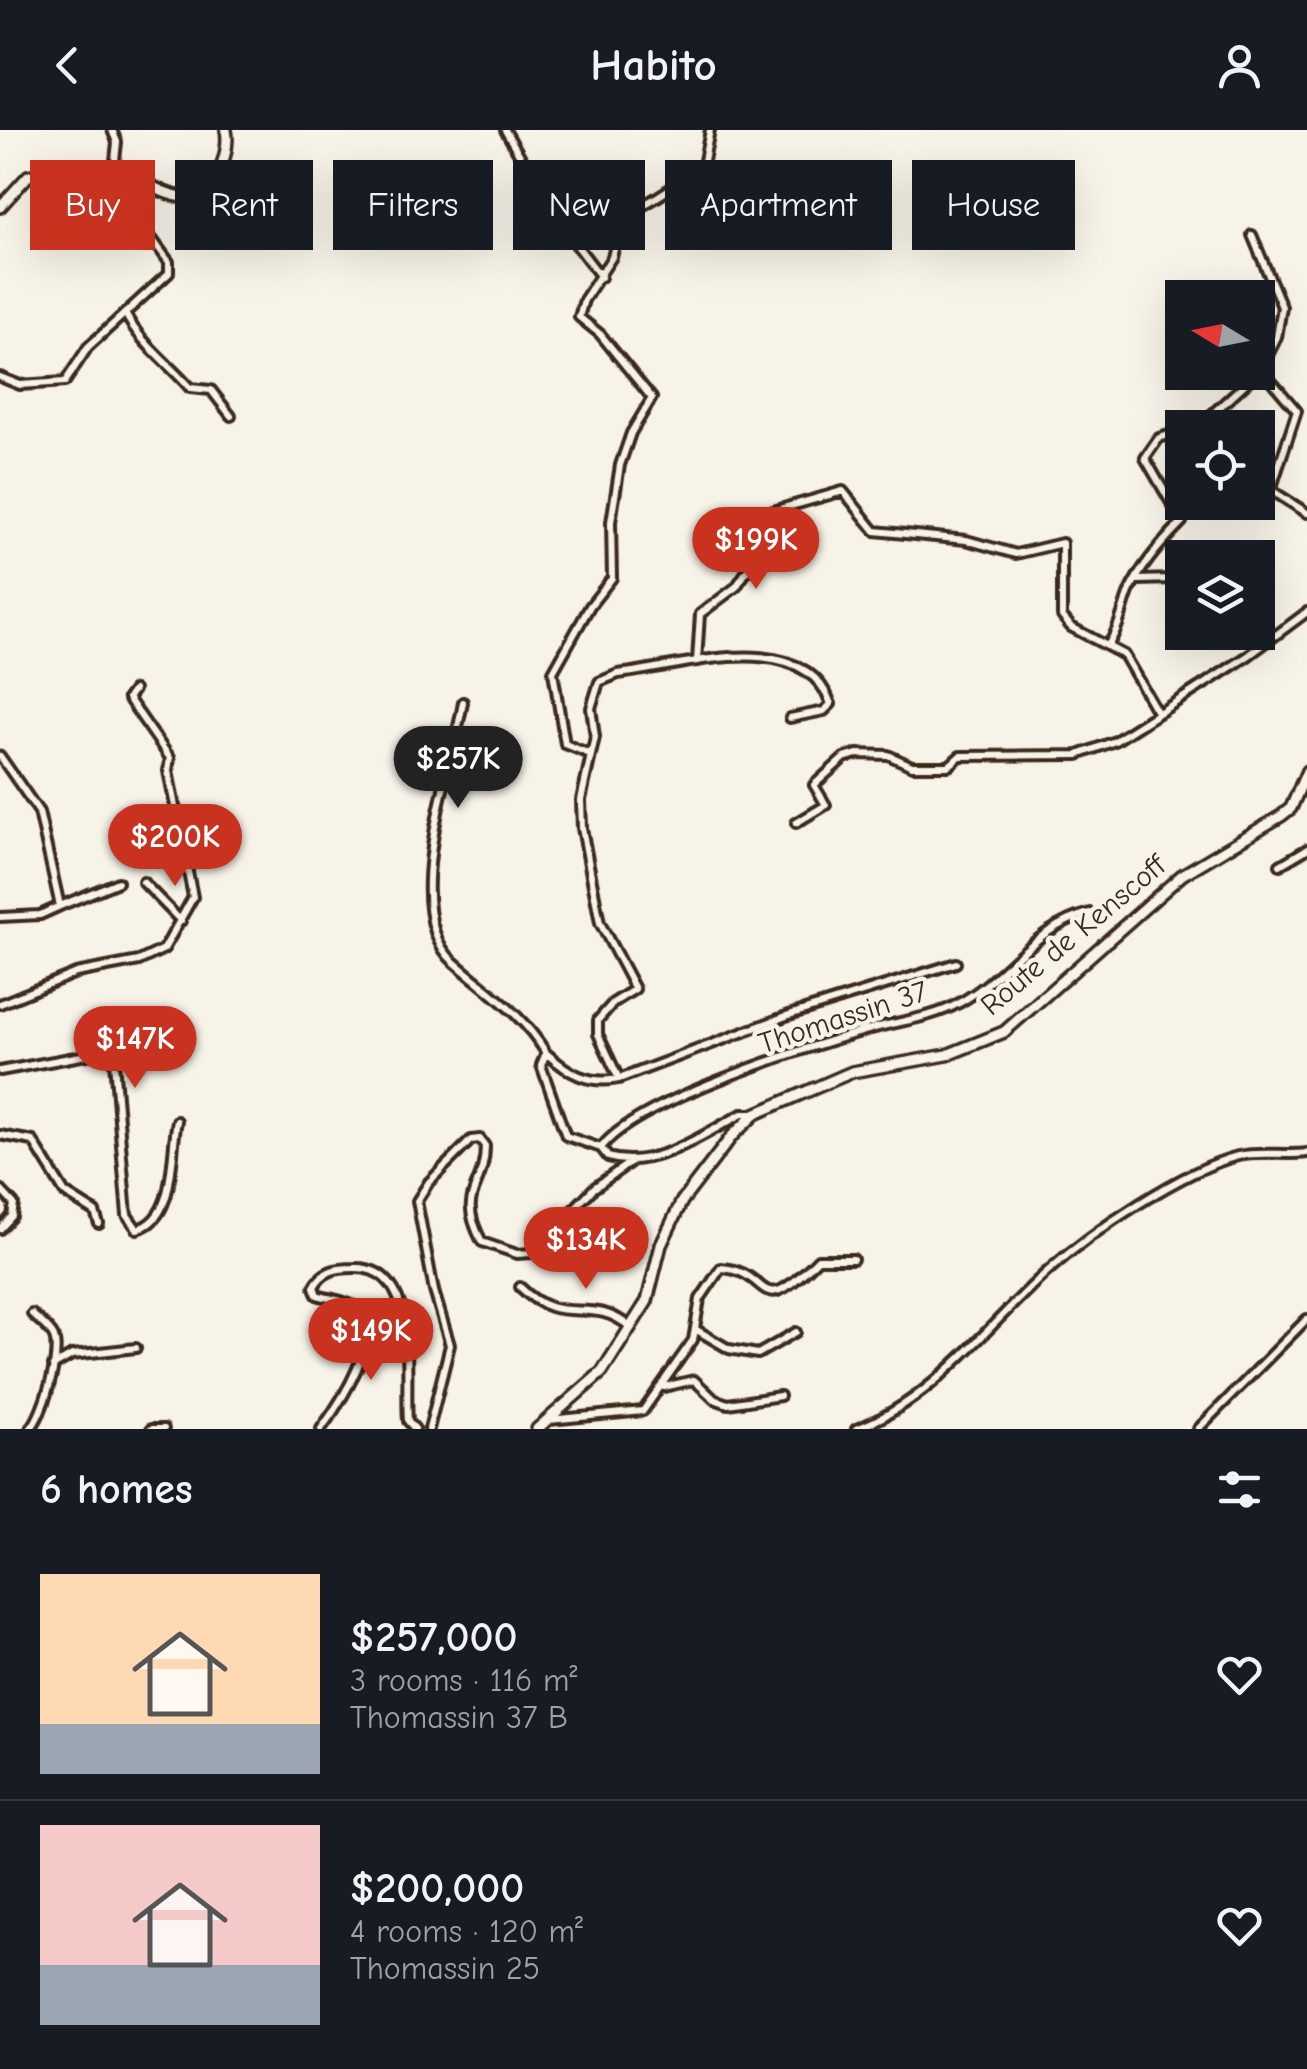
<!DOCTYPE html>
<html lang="en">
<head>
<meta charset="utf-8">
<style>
	body { margin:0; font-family:"Comic Neue",sans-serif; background:#20242c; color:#f1f3f6; height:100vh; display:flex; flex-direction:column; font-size:38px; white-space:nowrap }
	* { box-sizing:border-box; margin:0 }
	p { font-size:32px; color:#9ea1a6 }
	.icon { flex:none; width:55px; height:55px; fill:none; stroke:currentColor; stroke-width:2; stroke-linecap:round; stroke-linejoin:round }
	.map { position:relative; height:1299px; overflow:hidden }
	.drawer { display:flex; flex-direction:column; background:#171b24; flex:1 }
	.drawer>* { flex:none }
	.guide { position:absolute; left:30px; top:30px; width:1248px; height:90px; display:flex; gap:20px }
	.needle { width:65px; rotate:280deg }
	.buttons { position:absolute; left:1165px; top:150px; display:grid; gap:20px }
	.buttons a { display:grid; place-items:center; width:110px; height:110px; border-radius:0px; background:#171b24; box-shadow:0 10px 40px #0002; font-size:50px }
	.price { position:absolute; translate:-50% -85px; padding:0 22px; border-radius:35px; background:#c8321e; color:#fff; font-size:32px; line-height:65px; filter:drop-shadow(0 2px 5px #0008) }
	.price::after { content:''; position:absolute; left:50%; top:60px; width:30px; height:22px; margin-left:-15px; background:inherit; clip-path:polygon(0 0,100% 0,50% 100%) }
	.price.selected { background:#222; color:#fff }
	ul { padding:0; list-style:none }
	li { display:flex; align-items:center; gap:30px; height:250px; padding:0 40px }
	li+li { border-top:2px solid #363941 }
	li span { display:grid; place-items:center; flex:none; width:280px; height:200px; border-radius:0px; color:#555 }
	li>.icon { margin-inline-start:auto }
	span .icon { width:120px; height:120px; fill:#fffc; stroke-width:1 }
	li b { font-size:42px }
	h2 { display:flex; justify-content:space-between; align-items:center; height:120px; padding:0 40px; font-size:42px }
	.chip { padding:0 35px; border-radius:0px; background:#171b24; box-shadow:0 10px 40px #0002; font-size:35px; line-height:90px }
	.chip.selected { background:#c8321e; color:#fff }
	header { display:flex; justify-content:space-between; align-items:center; height:130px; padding:0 40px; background:#171b24; font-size:45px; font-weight:700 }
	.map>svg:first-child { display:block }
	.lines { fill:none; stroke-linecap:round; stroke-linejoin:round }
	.minor-casing { stroke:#3b2a1e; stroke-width:14 }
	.tertiary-casing { stroke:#3b2a1e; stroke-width:16 }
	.secondary-casing { stroke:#3b2a1e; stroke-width:16 }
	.minor { stroke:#f7f3e8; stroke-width:6 }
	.tertiary { stroke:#f7f3e8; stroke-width:9 }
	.secondary { stroke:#f7f3e8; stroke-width:9 }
	.labels { text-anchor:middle; stroke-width:9; stroke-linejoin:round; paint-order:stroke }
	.street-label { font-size:30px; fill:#3b2a1e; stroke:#f7f3e8 }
</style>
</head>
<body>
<header><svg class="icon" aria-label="back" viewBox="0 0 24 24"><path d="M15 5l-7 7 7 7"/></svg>Habito<svg class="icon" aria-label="person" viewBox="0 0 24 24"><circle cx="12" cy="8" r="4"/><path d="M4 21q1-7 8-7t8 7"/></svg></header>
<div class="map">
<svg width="1307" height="1299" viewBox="0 0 1307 1299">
	<rect width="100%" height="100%" fill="#f7f3e8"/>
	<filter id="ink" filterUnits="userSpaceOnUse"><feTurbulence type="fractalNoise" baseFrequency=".01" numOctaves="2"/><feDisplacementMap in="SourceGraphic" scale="20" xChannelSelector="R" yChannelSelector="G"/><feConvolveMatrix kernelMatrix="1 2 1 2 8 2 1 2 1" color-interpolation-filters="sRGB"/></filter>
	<g filter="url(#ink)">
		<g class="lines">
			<defs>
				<path id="minor" d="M505 0 558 91 601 147
					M1252 105 1282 177 1277 207 1261 239 1297 281 1271 360 1307 383
					M125 183C139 212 167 232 190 258L211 260 231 286
					M0 247 20 255 65 252 88 217 169 143V132L136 87 114 40 117 12 112 0
					M1197 298 1261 239
					M1138 450 1173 449 1182 458
					M1109 514C1120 497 1122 480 1129 462 1141 436 1162 412 1182 392L1145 328 1159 308 1182 301
					M697 531 700 484 736 457 766 413 759 385 843 361 875 401 966 410 1016 424 1062 413V486L1071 497 1124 525 1157 582
					M463 572C453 636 397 782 454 832 488 862 522 883 546 923L541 935 566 1006 601 1018 608 1027C654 1041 703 1004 742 984H754
					M590 624 565 614 553 542 590 476 612 448 611 392 620 335 631 303 652 268 600 204 579 187 584 170 612 127 623 85C653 74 673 53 702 41L710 0
					M0 626 39 682 60 776 40 785 0 787
					M796 693 826 675 814 655 844 628 857 624 888 625 912 636H949L960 626 1078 625 1115 611 1248 526 1307 482
					M1280 735 1307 719
					M143 752 181 791
					M60 776 118 752
					M0 874 76 843 139 831 164 819 193 767 168 641 170 628 128 568 134 560
					M546 923C568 943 588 955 619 949L598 904V890L613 873 635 859 600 793 582 698 581 670 595 607 591 578 599 552 618 544C682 537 803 495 831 574L824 581 790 588
					M0 941 113 920 127 1085 137 1099C177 1089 170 1022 177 991
					M619 949 789 885 956 833
					M0 1005 33 1011 65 1063 95 1082 99 1094
					M601 1018C635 971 811 916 871 899 899 891 933 888 959 873 1007 847 1034 796 1090 783
					M0 1059 14 1074 12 1086 0 1099
					M520 1157C563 1200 589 1163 630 1197
					M695 1199 729 1219 758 1224 796 1202
					M53 1236 72 1225 136 1218
					M664 1257 694 1250 714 1269 728 1274 780 1266
					M549 1290 643 1281 693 1210 700 1169 721 1138C774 1141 754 1195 818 1129H853
					M30 1299C43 1286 61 1225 54 1207 50 1198 39 1191 32 1184
					M151 1299H164
					M321 1299C338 1276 388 1203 355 1177 345 1170 329 1169 317 1165L314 1157C323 1140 337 1138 354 1138 422 1136 404 1245 408 1291L415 1299
					M429 1299 450 1215 434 1161 417 1071 429 1052 471 1010 480 1009 485 1016C485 1062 455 1060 482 1112L517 1124 531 1123 594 1058 632 1031
					M856 1299C935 1270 988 1194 1049 1140 1093 1101 1183 1040 1238 1026 1260 1021 1285 1026 1307 1023
					M1198 1299 1307 1189"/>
				<path id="tertiary" d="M0 77 28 46C39 43 48 47 59 47 77 47 95 35 113 40 149 48 190 93 217 45 224 33 229 14 226 0"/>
				<path id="secondary" d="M537 1299 602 1242 647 1171 661 1115 682 1071 732 1006 755 984 852 942 947 925 1004 902 1182 745 1281 686 1291 678 1307 641"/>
			</defs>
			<use href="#minor" class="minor-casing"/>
			<use href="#tertiary" class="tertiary-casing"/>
			<use href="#secondary" class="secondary-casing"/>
			<use href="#minor" class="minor"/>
			<use href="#tertiary" class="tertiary"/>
			<use href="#secondary" class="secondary"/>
		</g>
	</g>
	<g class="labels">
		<g class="street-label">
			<text transform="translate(1073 805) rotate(-40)" y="10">Route de Kenscoff</text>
			<text transform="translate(843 887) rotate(-18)" y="10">Thomassin 37</text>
		</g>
	</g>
</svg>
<div class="buttons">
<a><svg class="needle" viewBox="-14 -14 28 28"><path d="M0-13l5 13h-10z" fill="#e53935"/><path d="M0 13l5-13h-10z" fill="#9ea1a6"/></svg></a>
<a><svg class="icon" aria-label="locate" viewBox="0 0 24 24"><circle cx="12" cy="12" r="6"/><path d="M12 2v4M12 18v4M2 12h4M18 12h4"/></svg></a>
<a><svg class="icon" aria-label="layers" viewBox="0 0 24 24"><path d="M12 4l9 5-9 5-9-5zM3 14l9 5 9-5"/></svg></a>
</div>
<b class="price" style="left:756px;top:462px">$199K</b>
<b class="price selected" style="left:458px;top:681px">$257K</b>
<b class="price" style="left:175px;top:759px">$200K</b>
<b class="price" style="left:135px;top:961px">$147K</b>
<b class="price" style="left:586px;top:1162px">$134K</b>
<b class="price" style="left:371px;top:1253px">$149K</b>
<div class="guide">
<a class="chip selected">Buy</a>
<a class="chip">Rent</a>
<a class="chip">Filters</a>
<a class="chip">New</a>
<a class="chip">Apartment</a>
<a class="chip">House</a>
</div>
</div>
<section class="drawer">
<h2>6 homes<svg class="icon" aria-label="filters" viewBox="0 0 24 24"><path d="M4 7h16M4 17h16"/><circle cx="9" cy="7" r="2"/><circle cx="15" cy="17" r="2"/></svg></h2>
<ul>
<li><span style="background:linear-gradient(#ffd9b3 75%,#9aa5b1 0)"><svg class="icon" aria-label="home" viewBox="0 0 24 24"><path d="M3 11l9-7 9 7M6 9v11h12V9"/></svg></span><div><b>$257,000</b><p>3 rooms · 116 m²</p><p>Thomassin 37 B</p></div><svg class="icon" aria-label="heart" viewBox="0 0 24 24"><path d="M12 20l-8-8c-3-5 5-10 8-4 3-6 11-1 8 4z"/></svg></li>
<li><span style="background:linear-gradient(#f6c9c9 70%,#9aa5b1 0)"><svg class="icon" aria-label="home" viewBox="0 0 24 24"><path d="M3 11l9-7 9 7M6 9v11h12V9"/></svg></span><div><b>$200,000</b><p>4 rooms · 120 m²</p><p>Thomassin 25</p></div><svg class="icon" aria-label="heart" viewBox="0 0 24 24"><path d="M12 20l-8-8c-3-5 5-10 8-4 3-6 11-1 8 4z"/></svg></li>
</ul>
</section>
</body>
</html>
